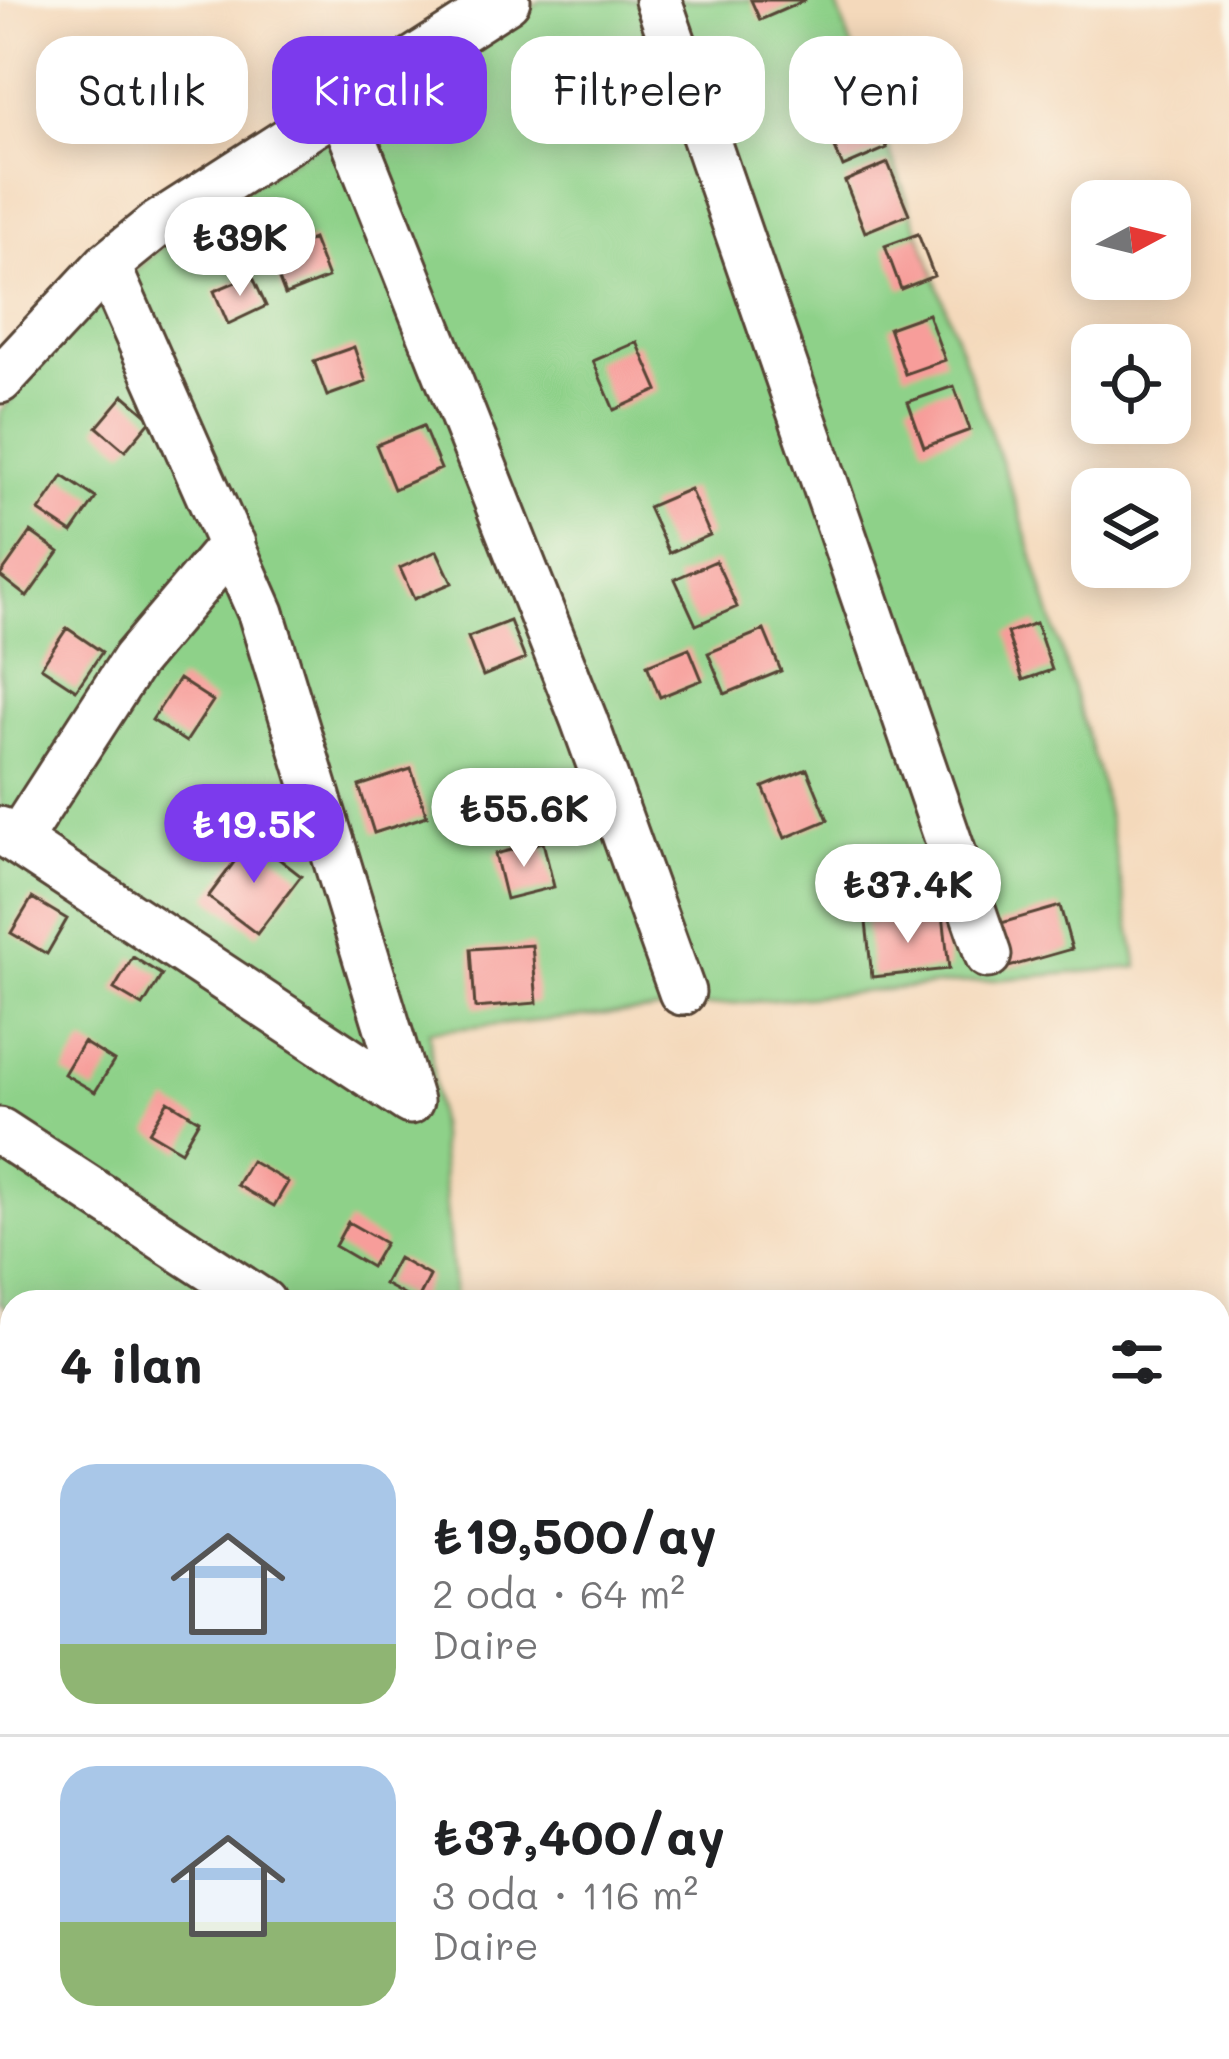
<!DOCTYPE html>
<html lang="tr">
<head>
<meta charset="utf-8">
<style>
	body { margin:0; font-family:Mali,sans-serif; background:#f2f2f2; color:#202124; height:100vh; display:flex; flex-direction:column; font-size:45px; white-space:nowrap }
	* { box-sizing:border-box; margin:0 }
	p { font-size:39px; color:#757577 }
	.icon { flex:none; width:66px; height:66px; fill:none; stroke:currentColor; stroke-width:2; stroke-linecap:round; stroke-linejoin:round }
	.map { position:relative; flex:1; overflow:hidden }
	.drawer { position:absolute; left:0px; top:1290px; width:1230px; height:771px; display:flex; flex-direction:column; background:#fff; border-radius:36px 36px 0 0; box-shadow:0 6px 30px #0003 }
	.drawer>* { flex:none }
	.guide { position:absolute; left:36px; top:36px; width:1158px; height:108px; display:flex; gap:24px }
	.needle { width:78px; rotate:83deg }
	.buttons { position:absolute; left:1071px; top:180px; display:grid; gap:24px }
	.buttons a { display:grid; place-items:center; width:120px; height:120px; border-radius:24px; background:#fff; box-shadow:0 6px 30px #0003; font-size:60px }
	.price { position:absolute; translate:-50% -102px; padding:0 27px; border-radius:42px; background:#fff; color:#222; font-size:39px; line-height:78px; filter:drop-shadow(0 3px 6px #0008) }
	.price::after { content:''; position:absolute; left:50%; top:72px; width:36px; height:27px; margin-left:-18px; background:inherit; clip-path:polygon(0 0,100% 0,50% 100%) }
	.price.selected { background:#7c3aed; color:#fff }
	ul { padding:0; list-style:none }
	li { display:flex; align-items:center; gap:36px; height:300px; padding:0 60px }
	li+li { border-top:3px solid #e0e0e0 }
	li span { display:grid; place-items:center; flex:none; width:336px; height:240px; border-radius:36px; color:#555 }
	li>.icon { margin-inline-start:auto }
	span .icon { width:144px; height:144px; fill:#fffc; stroke-width:1 }
	li b { font-size:51px }
	h2 { display:flex; justify-content:space-between; align-items:center; height:144px; padding:0 60px; font-size:51px }
	.chip { padding:0 42px; border-radius:36px; background:#fff; box-shadow:0 6px 30px #0003; font-size:42px; line-height:108px }
	.chip.selected { background:#7c3aed; color:#fff }
	.map>svg:first-child { display:block }
	.green { fill:#8ed189; stroke:#647e54; stroke-width:3 }
	.building { fill:#f79d9a }
	.lines { fill:none; stroke-linecap:round; stroke-linejoin:round }
	.minor-casing { stroke:#574436; stroke-width:51 }
	.minor { stroke:#fff; stroke-width:45 }
</style>
</head>
<body>
<div class="map">
<svg width="1229" height="2059" viewBox="0 0 1229 2059">
	<rect width="100%" height="100%" fill="#fbf7ec"/>
	<filter id="ink" filterUnits="userSpaceOnUse"><feTurbulence type="fractalNoise" baseFrequency=".00833" numOctaves="2"/><feDisplacementMap in="SourceGraphic" scale="24" xChannelSelector="R" yChannelSelector="G"/><feConvolveMatrix kernelMatrix="1 2 1 2 8 2 1 2 1" color-interpolation-filters="sRGB"/></filter>
	<filter id="wash" filterUnits="userSpaceOnUse"><feTurbulence type="fractalNoise" baseFrequency=".004" numOctaves="4" result="noise"/><feDisplacementMap in="SourceGraphic" scale="48" xChannelSelector="R" yChannelSelector="G"/><feGaussianBlur stdDeviation="2.7" result="paint"/><feColorMatrix in="noise" values="0 0 0 0 0 0 0 0 0 0 0 0 0 0 0 0 0 1.4 0 .05"/><feComposite in="paint" operator="in"/></filter>
	<g filter="url(#wash)">
		<rect width="100%" height="100%" fill="#f4d9bb"/>
		<path class="green" d="M542 0H835L1020 514 1100 778 1138 967 429 1031 455 1302H12V1312L0 1303V412L54 348 175 234Z"/>
		<g id="blocks">
			<path class="building" d="M751 0H806L760 20Z
				M614 49 631 91 558 122 541 79Z
				M867 98 887 148 843 167 822 117Z
				M888 163 909 214 865 232 845 181Z
				M918 234 934 276 901 289 885 246Z
				M313 239 328 278 285 295 270 256Z
				M252 275 266 306 228 324 214 291Z
				M928 314 945 360 905 374 889 328Z
				M637 342 658 390 614 410 593 361Z
				M354 347 366 382 327 396 314 361Z
				M954 386 970 430 924 447 908 402Z
				M124 395 152 419 125 451 97 427Z
				M423 426 441 469 394 489 376 445Z
				M63 476 96 498 72 533 39 511Z
				M690 489 710 535 669 553 648 507Z
				M31 532 59 552 27 597 0 576Z
				M437 551 452 583 414 599 400 568Z
				M716 561 737 607 696 625 675 579Z
				M510 621 525 659 483 676 468 637Z
				M1036 623 1052 670 1023 680 1007 633Z
				M67 628 102 652 76 690 41 667Z
				M764 630 781 671 725 694 708 653Z
				M689 648 702 680 660 697 647 665Z
				M179 679 213 701 186 742 152 720Z
				M411 769 427 816 374 833 359 786Z
				M807 769 828 820 785 838 763 787Z
				M252 838 301 876 257 934 208 897Z
				M543 842 554 887 506 899 495 854Z
				M32 898 67 919 47 954 11 933Z
				M1060 906 1072 949 1009 967 998 924Z
				M943 914 949 969 872 977 866 922Z
				M532 945 537 1003 475 1008 471 949Z
				M133 957 162 975 143 1006 114 989Z
				M83 1042 114 1061 95 1092 64 1074Z
				M168 1101 199 1120 181 1151 149 1132Z
				M251 1161 288 1182 274 1206 237 1185Z
				M348 1222 385 1243 371 1267 335 1246Z
				M398 1258 430 1276 417 1302 384 1284Z"/>
		</g>
	</g>
	<g filter="url(#ink)">
		<use href="#blocks" fill-opacity="0" stroke="#574436" stroke-width="3"/>
		<g class="lines">
			<defs>
				<path id="minor" d="M658 0 988 955
					M340 105 584 720 682 992
					M0 380 107 265 155 226 507 0
					M0 830 410 1101 261 613 107 265
					M17 841 134 660 232 544
					M0 1131 262 1302"/>
			</defs>
			<use href="#minor" class="minor-casing"/>
			<use href="#minor" class="minor"/>
		</g>
	</g>
</svg>
<div class="buttons">
<a><svg class="needle" viewBox="-14 -14 28 28"><path d="M0-13l5 13h-10z" fill="#e53935"/><path d="M0 13l5-13h-10z" fill="#757577"/></svg></a>
<a><svg class="icon" aria-label="locate" viewBox="0 0 24 24"><circle cx="12" cy="12" r="6"/><path d="M12 2v4M12 18v4M2 12h4M18 12h4"/></svg></a>
<a><svg class="icon" aria-label="layers" viewBox="0 0 24 24"><path d="M12 4l9 5-9 5-9-5zM3 14l9 5 9-5"/></svg></a>
</div>
<b class="price" style="left:240px;top:299px">₺39K</b>
<b class="price" style="left:524px;top:870px">₺55.6K</b>
<b class="price selected" style="left:254px;top:886px">₺19.5K</b>
<b class="price" style="left:908px;top:946px">₺37.4K</b>
<div class="guide">
<a class="chip">Satılık</a>
<a class="chip selected">Kiralık</a>
<a class="chip">Filtreler</a>
<a class="chip">Yeni</a>
</div>
<section class="drawer">
<h2>4 ilan<svg class="icon" aria-label="filters" viewBox="0 0 24 24"><path d="M4 7h16M4 17h16"/><circle cx="9" cy="7" r="2"/><circle cx="15" cy="17" r="2"/></svg></h2>
<ul>
<li><span style="background:linear-gradient(#a9c7e8 75%,#8fb573 0)"><svg class="icon" aria-label="home" viewBox="0 0 24 24"><path d="M3 11l9-7 9 7M6 9v11h12V9"/></svg></span><div><b>₺19,500/ay</b><p>2 oda · 64 m²</p><p>Daire</p></div></li>
<li><span style="background:linear-gradient(#a9c7e8 65%,#8fb573 0)"><svg class="icon" aria-label="home" viewBox="0 0 24 24"><path d="M3 11l9-7 9 7M6 9v11h12V9"/></svg></span><div><b>₺37,400/ay</b><p>3 oda · 116 m²</p><p>Daire</p></div></li>
</ul>
</section>
</div>
</body>
</html>
